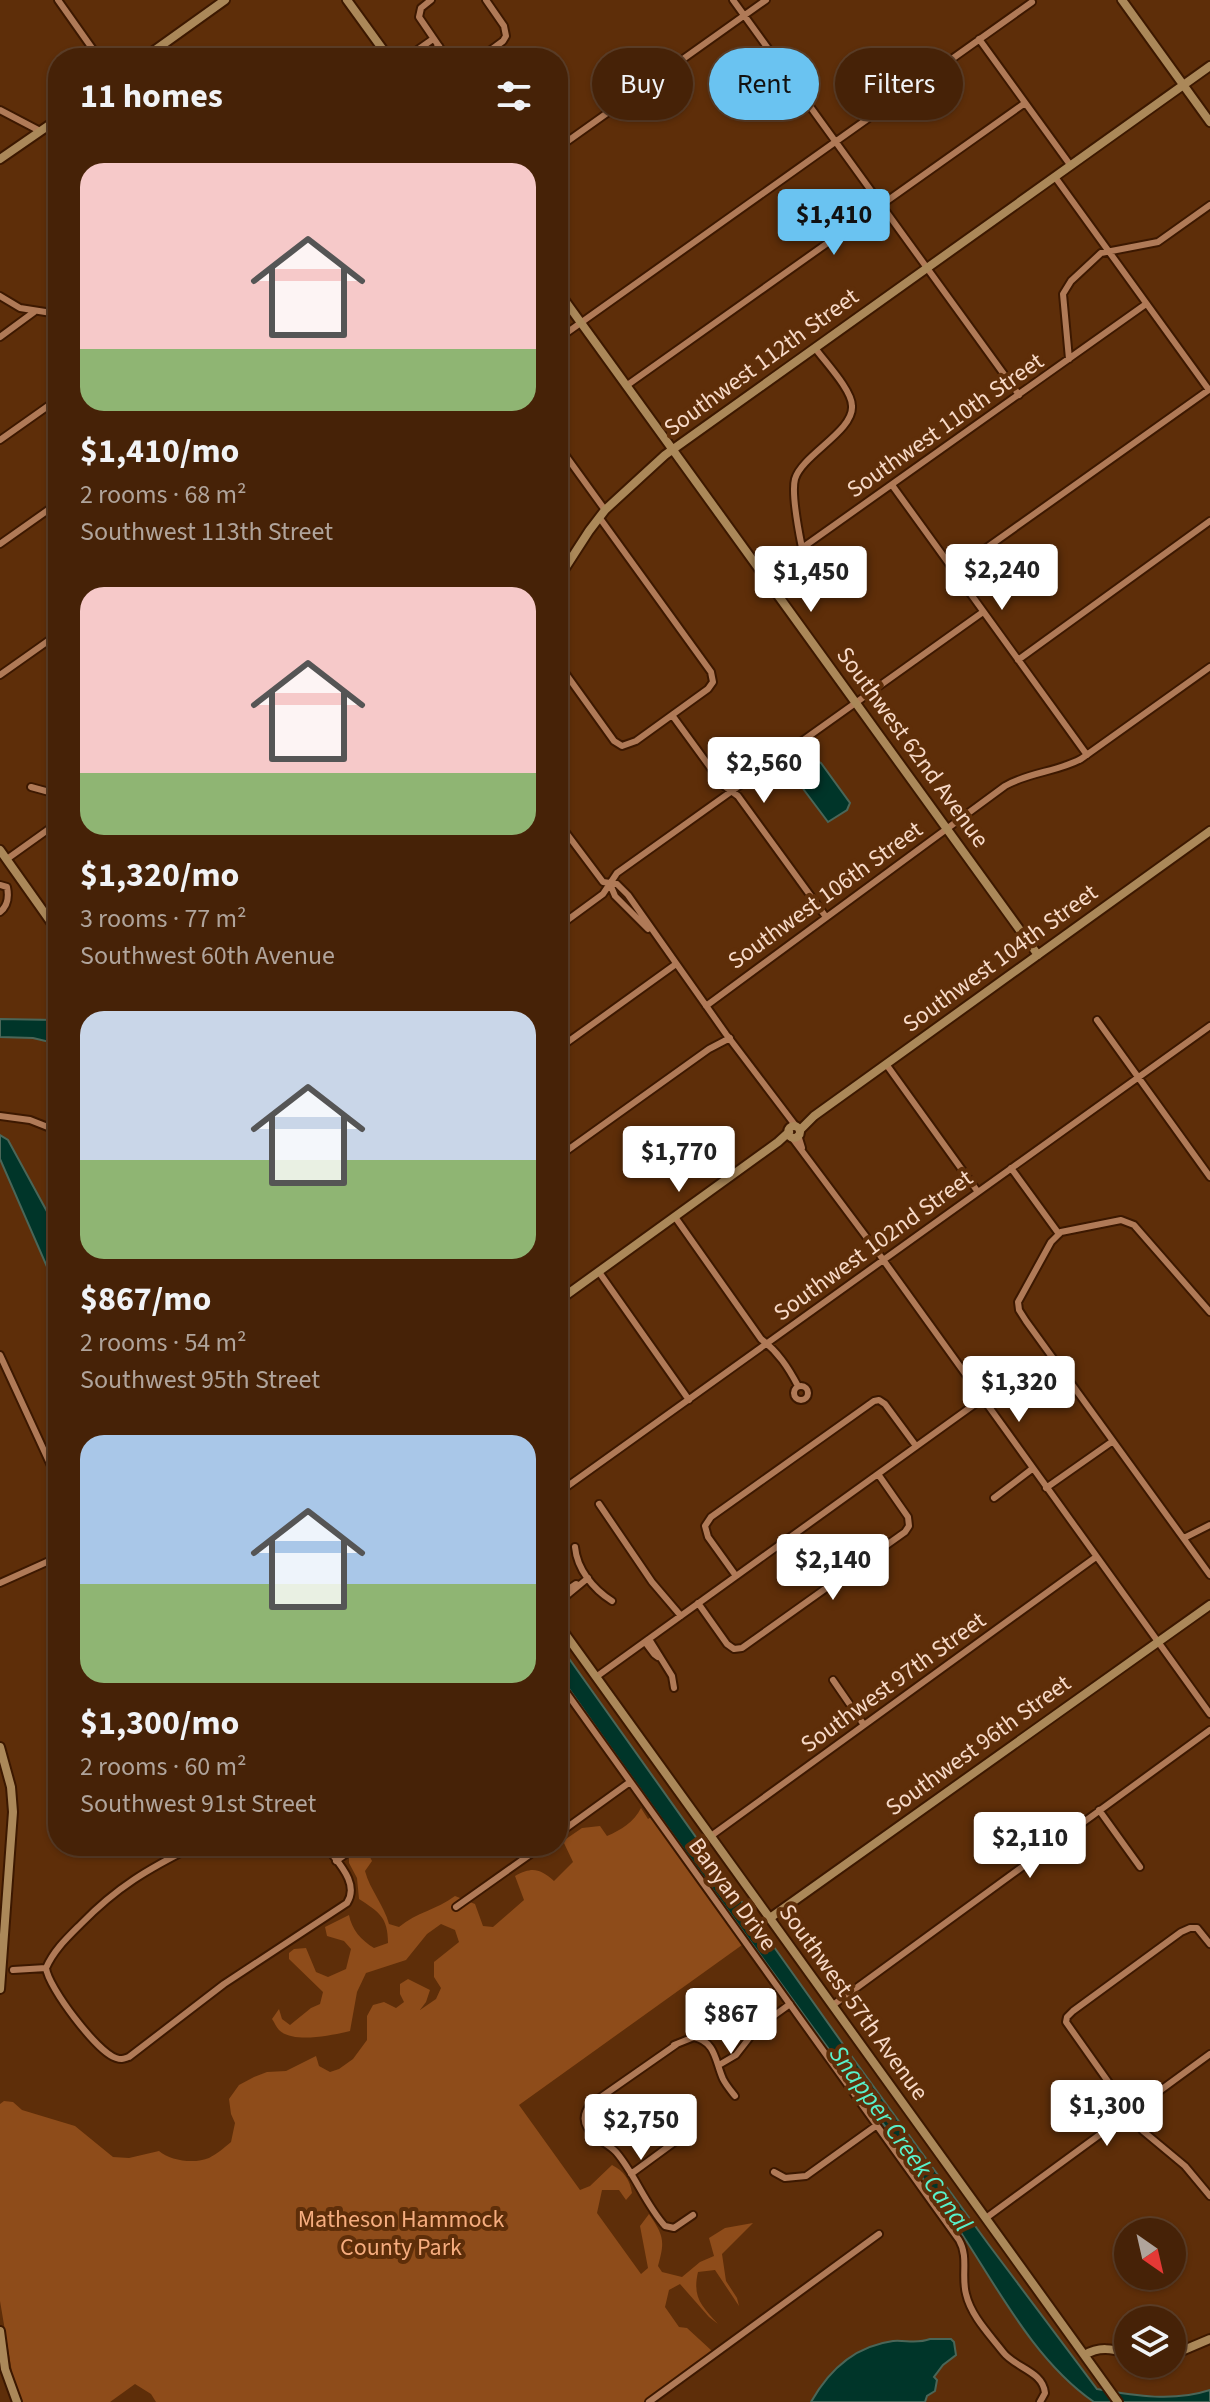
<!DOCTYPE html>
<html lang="en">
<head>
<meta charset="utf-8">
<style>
	body { margin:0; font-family:"Source Sans 3",sans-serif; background:#4d2a11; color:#f1f3f6; height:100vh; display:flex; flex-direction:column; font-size:30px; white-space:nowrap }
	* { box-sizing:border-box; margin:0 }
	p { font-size:26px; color:#b0a49b }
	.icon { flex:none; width:44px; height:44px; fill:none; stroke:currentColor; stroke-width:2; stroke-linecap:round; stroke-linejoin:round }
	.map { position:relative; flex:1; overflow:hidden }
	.panel { position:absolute; left:48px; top:48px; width:520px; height:1808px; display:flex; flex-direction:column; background:#462207; border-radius:32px; box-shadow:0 2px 6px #0004,0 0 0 2px #5e3f28 }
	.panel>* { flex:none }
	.guide { position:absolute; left:592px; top:48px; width:498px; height:72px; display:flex; gap:16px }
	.needle { width:52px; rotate:146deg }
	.tools { position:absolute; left:1114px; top:2218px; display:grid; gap:16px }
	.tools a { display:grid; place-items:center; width:72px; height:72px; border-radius:50%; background:#462207; box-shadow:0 2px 6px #0004,0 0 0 2px #5e3f28; font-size:40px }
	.price { position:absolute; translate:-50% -68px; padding:0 18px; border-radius:8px; background:#fff; color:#222; font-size:26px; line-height:52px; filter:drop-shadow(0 2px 4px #0008) }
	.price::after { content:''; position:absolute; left:50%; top:48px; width:24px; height:18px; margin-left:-12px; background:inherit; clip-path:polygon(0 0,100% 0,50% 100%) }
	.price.selected { background:#6ac3f1; color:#111 }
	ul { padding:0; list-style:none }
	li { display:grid; align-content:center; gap:16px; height:424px; padding:0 32px }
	li span { display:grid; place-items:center; height:248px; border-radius:24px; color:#555 }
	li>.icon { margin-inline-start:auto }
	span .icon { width:144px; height:144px; fill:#fffc; stroke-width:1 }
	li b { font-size:34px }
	h2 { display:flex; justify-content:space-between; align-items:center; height:96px; padding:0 32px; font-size:34px }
	.chip { padding:0 28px; border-radius:36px; background:#462207; box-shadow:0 2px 6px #0004,0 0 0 2px #5e3f28; font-size:28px; line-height:72px }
	.chip.selected { background:#6ac3f1; color:#111 }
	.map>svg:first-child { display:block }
	.green { fill:#8e4c1a }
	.water { fill:#003529; stroke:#4a6658; stroke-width:2 }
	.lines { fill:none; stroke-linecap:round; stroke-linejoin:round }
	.street-casing { stroke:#3c1800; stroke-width:10 }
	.secondary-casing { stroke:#3c1800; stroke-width:12 }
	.street { stroke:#b07a57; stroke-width:6 }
	.secondary { stroke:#ab8859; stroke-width:8 }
	.labels { text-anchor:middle; stroke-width:8; stroke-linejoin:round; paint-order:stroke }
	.street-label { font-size:24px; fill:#f7d9c7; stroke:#5e2e09 }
	.park-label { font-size:24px; fill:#f6ad7f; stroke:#5e2e09 }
	.water-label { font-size:26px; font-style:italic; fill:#58f1cb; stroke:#5e2e09 }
</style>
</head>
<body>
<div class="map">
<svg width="1210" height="2402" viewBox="0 0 1210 2402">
	<rect width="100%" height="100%" fill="#5e2e09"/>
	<path class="green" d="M641 1808 648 1819 659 1812 749 1940 519 2105 580 2190 590 2186 612 2165C624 2171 630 2180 632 2193L626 2200 619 2190H602L597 2213 641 2274 648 2268 640 2226 649 2214C664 2236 665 2241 658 2266L662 2272 682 2277 700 2262 714 2256 709 2238 725 2228 753 2223 722 2254 726 2281 737 2298 739 2306 715 2270 698 2272C692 2298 702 2306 718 2324L709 2317 680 2284 669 2290 665 2307 679 2327 687 2328 712 2351 702 2358 703 2360 645 2402H156L151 2394 135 2384 110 2402H22L14 2384 0 2301V2104L4 2101 13 2102 22 2110 75 2126 113 2157 129 2158 159 2151C170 2161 195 2164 209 2158 217 2154 225 2147 231 2142L235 2123 231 2114 229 2099 239 2085 254 2077 267 2072 286 2071 316 2056 319 2066 330 2072 339 2069 353 2059 367 2040V2016L373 2005 384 2002 396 2008 404 2002 400 1994V1984L408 1979 430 1990 426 2002 420 2010 436 1999 441 1988 434 1977V1962L459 1942 455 1930 441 1924 427 1934 406 1960 366 1973 357 1992 350 2031C333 2035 293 2044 279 2030 276 2027 275 2023 272 2019L279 2009 282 2019 290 2025 311 2008 320 2004 323 1992 289 1959V1953L294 1949 306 1948 316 1972 328 1977 346 1969 351 1949 344 1941 327 1936 325 1927 349 1915C352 1930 361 1940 374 1948L388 1943C388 1917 379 1912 359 1899L357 1878 349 1863V1856L359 1852 368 1853 372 1861 365 1871C370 1890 384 1905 389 1924L399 1927C417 1912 436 1910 455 1896L475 1904 483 1926 493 1927 524 1900 515 1876C532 1867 539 1868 554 1881L573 1862 563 1841 582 1828 600 1826 607 1836C621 1830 634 1822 641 1808Z"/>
	<path class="water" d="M815 760 821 763 850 803 847 810 828 822 804 790 795 773 796 769Z
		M0 1019 56 1020 58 1022V1044L33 1038 0 1037Z
		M0 1135 8 1140 50 1217 57 1221 58 1292 0 1159Z
		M558 1643 855 2061 989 2245 1097 2389C1136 2396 1174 2402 1210 2390V2402H1094C1026 2355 988 2267 940 2202 813 2026 682 1851 558 1673Z
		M930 2339H951L954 2342 956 2355 943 2365 934 2377 937 2380 935 2391 927 2396 925 2402H811C829 2370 855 2346 893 2341 906 2340 917 2344 930 2339Z"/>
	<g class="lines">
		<defs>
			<path id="street" d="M58 0 99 58
				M431 0 421 8 419 17 447 58
				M733 0 1019 395
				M979 39 1071 166
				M406 58 433 39
				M422 58 439 46
				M480 58 503 41 506 36 504 26 486 0
				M0 110 40 131
				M558 148 766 0
				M1055 177 1209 390
				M0 296 20 308 58 314
				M0 337 34 312
				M558 339 1032 2
				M1069 359 1063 294 1071 281 1101 253 1158 242 1210 205
				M626 386 1025 103
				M0 440 58 399
				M558 445 605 510
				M892 485 1087 755
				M0 544 58 503
				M802 548C799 533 791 494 795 479 802 455 854 431 852 406 852 390 825 362 815 348
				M954 571 1210 389
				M764 575 1146 304
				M1018 660 1210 521
				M558 663 614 741 622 746 636 741 708 689 713 682 711 672 599 517
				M0 675 58 634
				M672 715 723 785 738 796 826 917
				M31 787 53 793
				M558 822 603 882 617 884 628 895 726 1034 795 1125
				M58 827C50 813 50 795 58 781
				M7 859 56 824
				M610 884 615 896 648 929
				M0 885 7 887C9 897 8 906 0 912
				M558 927 603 894 617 873 983 612
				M706 1006 1005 786C1029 772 1057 772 1081 759L1210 667
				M1097 1020 1210 1177
				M558 1049 676 964
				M886 1064 978 1192
				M0 1116 30 1120 58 1131
				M798 1135 802 1148
				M793 1139 879 1254 1210 1714
				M558 1157 709 1049 730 1038
				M1011 1168 1059 1234
				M675 1217 761 1339C778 1352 788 1367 798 1386
				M599 1272 689 1400
				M1210 1312 1134 1225 1121 1220 1061 1232 1051 1242 1018 1302 1019 1310 1026 1321 1210 1575
				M0 1355 58 1481
				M794 1393a7 7 0 1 1 14 0a7 7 0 1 1-14 0Z
				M1046 1488 1113 1441
				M558 1493 1210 1026
				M994 1498 1032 1469
				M599 1504 652 1582 681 1616
				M1184 1538 1210 1525
				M575 1547C577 1569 593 1589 612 1601
				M736 1576 708 1537 705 1526 711 1517 874 1401 879 1400 885 1404 916 1446
				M0 1583 58 1557
				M561 1597 563 1593 576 1584 578 1585
				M558 1599 565 1597 588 1578
				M698 1603 727 1644 734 1649 742 1648 905 1532 909 1526 908 1517 878 1474
				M649 1639 672 1676 674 1688
				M645 1642 654 1654 658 1657
				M596 1677 982 1399
				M833 1680 864 1725
				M558 1681 959 2240C969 2257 961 2276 966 2294 971 2316 990 2335 1003 2352 1015 2368 1043 2371 1045 2393L1040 2402
				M1099 1810 1140 1867
				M558 1834 630 1782
				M711 1836 1096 1557
				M336 1861 357 1846
				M456 1907 542 1846
				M1210 1944 1197 1928H1190L1181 1932 1073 2011 1067 2017 1066 2022 1143 2131 1185 2166 1210 2196
				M46 1968C48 1987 97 2052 116 2058 122 2060 123 2059 129 2057L224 1984 347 1903C360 1883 337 1862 326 1846
				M46 1968C54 1950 67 1938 81 1924 117 1887 148 1869 194 1846
				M13 1970 46 1968
				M833 2005 1210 1730
				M677 2044 591 2104C585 2111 582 2118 587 2127 592 2138 608 2143 616 2152 635 2174 645 2204 665 2226L674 2228 693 2215
				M674 2045 694 2037C716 2042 715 2061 723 2079 726 2085 731 2091 735 2096
				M719 2065 736 2055 757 2028 790 2004
				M774 2172 785 2178 806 2176 877 2125
				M631 2174 676 2141
				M986 2218 1210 2054
				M649 2402 879 2234"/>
			<path id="secondary" d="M347 0 389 58
				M1122 0 1210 122
				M144 58 225 0
				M0 159 58 119
				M558 291 1038 955
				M558 579 589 531 605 510 665 455 1210 66
				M0 850 58 932
				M788 1132a6 6 0 1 1 12 0a6 6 0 1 1-12 0Z
				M800 1130 814 1116 1210 831
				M558 1301 778 1142 789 1132
				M558 1624 1118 2402
				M0 1747 11 1787 13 1812 0 1989
				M770 1918 1210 1605
				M0 2331 5 2369 17 2402
				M1085 2355C1099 2346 1112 2349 1128 2353
				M1172 2355 1210 2339"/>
		</defs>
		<use href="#street" class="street-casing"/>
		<use href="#secondary" class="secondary-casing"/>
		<use href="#street" class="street"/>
		<use href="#secondary" class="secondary"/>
	</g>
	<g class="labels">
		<g class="street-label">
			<text transform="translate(761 362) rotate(-36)" y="8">Southwest 112th Street</text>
			<text transform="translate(945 425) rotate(-35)" y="8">Southwest 110th Street</text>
			<text transform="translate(913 747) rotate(54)" y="8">Southwest 62nd Avenue</text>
			<text transform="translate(825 895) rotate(-36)" y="8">Southwest 106th Street</text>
			<text transform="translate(1000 958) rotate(-36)" y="8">Southwest 104th Street</text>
			<text transform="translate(873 1245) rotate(-36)" y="8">Southwest 102nd Street</text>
			<text transform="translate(893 1682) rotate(-36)" y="8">Southwest 97th Street</text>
			<text transform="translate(978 1745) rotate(-36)" y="8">Southwest 96th Street</text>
			<text transform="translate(733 1894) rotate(54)" y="8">Banyan Drive</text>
			<text transform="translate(854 2002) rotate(54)" y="8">Southwest 57th Avenue</text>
		</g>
		<g class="park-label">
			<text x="401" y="2227">Matheson Hammock<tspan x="401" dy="28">County Park</tspan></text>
		</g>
		<g class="water-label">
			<text transform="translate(901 2138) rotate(54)" y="9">Snapper Creek Canal</text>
		</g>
	</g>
</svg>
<div class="tools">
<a><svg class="needle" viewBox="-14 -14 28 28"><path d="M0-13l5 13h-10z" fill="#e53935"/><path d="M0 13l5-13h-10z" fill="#b0a49b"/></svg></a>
<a><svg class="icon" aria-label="layers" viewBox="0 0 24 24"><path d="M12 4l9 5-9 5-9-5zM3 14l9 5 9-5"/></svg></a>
</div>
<b class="price selected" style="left:834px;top:257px">$1,410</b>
<b class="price" style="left:1002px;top:612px">$2,240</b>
<b class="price" style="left:811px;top:614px">$1,450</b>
<b class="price" style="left:764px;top:805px">$2,560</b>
<b class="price" style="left:679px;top:1194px">$1,770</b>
<b class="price" style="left:1019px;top:1424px">$1,320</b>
<b class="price" style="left:833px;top:1602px">$2,140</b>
<b class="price" style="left:1030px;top:1880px">$2,110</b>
<b class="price" style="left:731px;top:2056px">$867</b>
<b class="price" style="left:1107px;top:2148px">$1,300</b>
<b class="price" style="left:641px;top:2162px">$2,750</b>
<div class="guide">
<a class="chip">Buy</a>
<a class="chip selected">Rent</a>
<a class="chip">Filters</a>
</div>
<section class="panel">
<h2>11 homes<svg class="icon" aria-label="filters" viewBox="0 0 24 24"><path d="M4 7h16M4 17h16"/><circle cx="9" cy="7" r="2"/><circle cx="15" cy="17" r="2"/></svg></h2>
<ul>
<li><span style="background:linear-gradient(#f6c9c9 75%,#8fb573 0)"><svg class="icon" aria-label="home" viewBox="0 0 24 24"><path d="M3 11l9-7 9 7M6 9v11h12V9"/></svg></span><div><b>$1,410/mo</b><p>2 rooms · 68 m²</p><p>Southwest 113th Street</p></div></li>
<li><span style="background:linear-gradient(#f6c9c9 75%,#8fb573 0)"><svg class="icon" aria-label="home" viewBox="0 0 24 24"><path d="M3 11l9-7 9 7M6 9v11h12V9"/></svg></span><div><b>$1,320/mo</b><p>3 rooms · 77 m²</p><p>Southwest 60th Avenue</p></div></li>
<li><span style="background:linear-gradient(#c9d6e8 60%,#8fb573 0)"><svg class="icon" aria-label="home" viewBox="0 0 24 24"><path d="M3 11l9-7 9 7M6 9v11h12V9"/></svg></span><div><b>$867/mo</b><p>2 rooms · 54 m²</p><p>Southwest 95th Street</p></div></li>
<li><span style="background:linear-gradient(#a9c7e8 60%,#8fb573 0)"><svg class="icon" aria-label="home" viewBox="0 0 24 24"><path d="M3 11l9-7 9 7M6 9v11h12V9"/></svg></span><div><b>$1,300/mo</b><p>2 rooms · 60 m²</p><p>Southwest 91st Street</p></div></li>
</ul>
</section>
</div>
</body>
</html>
